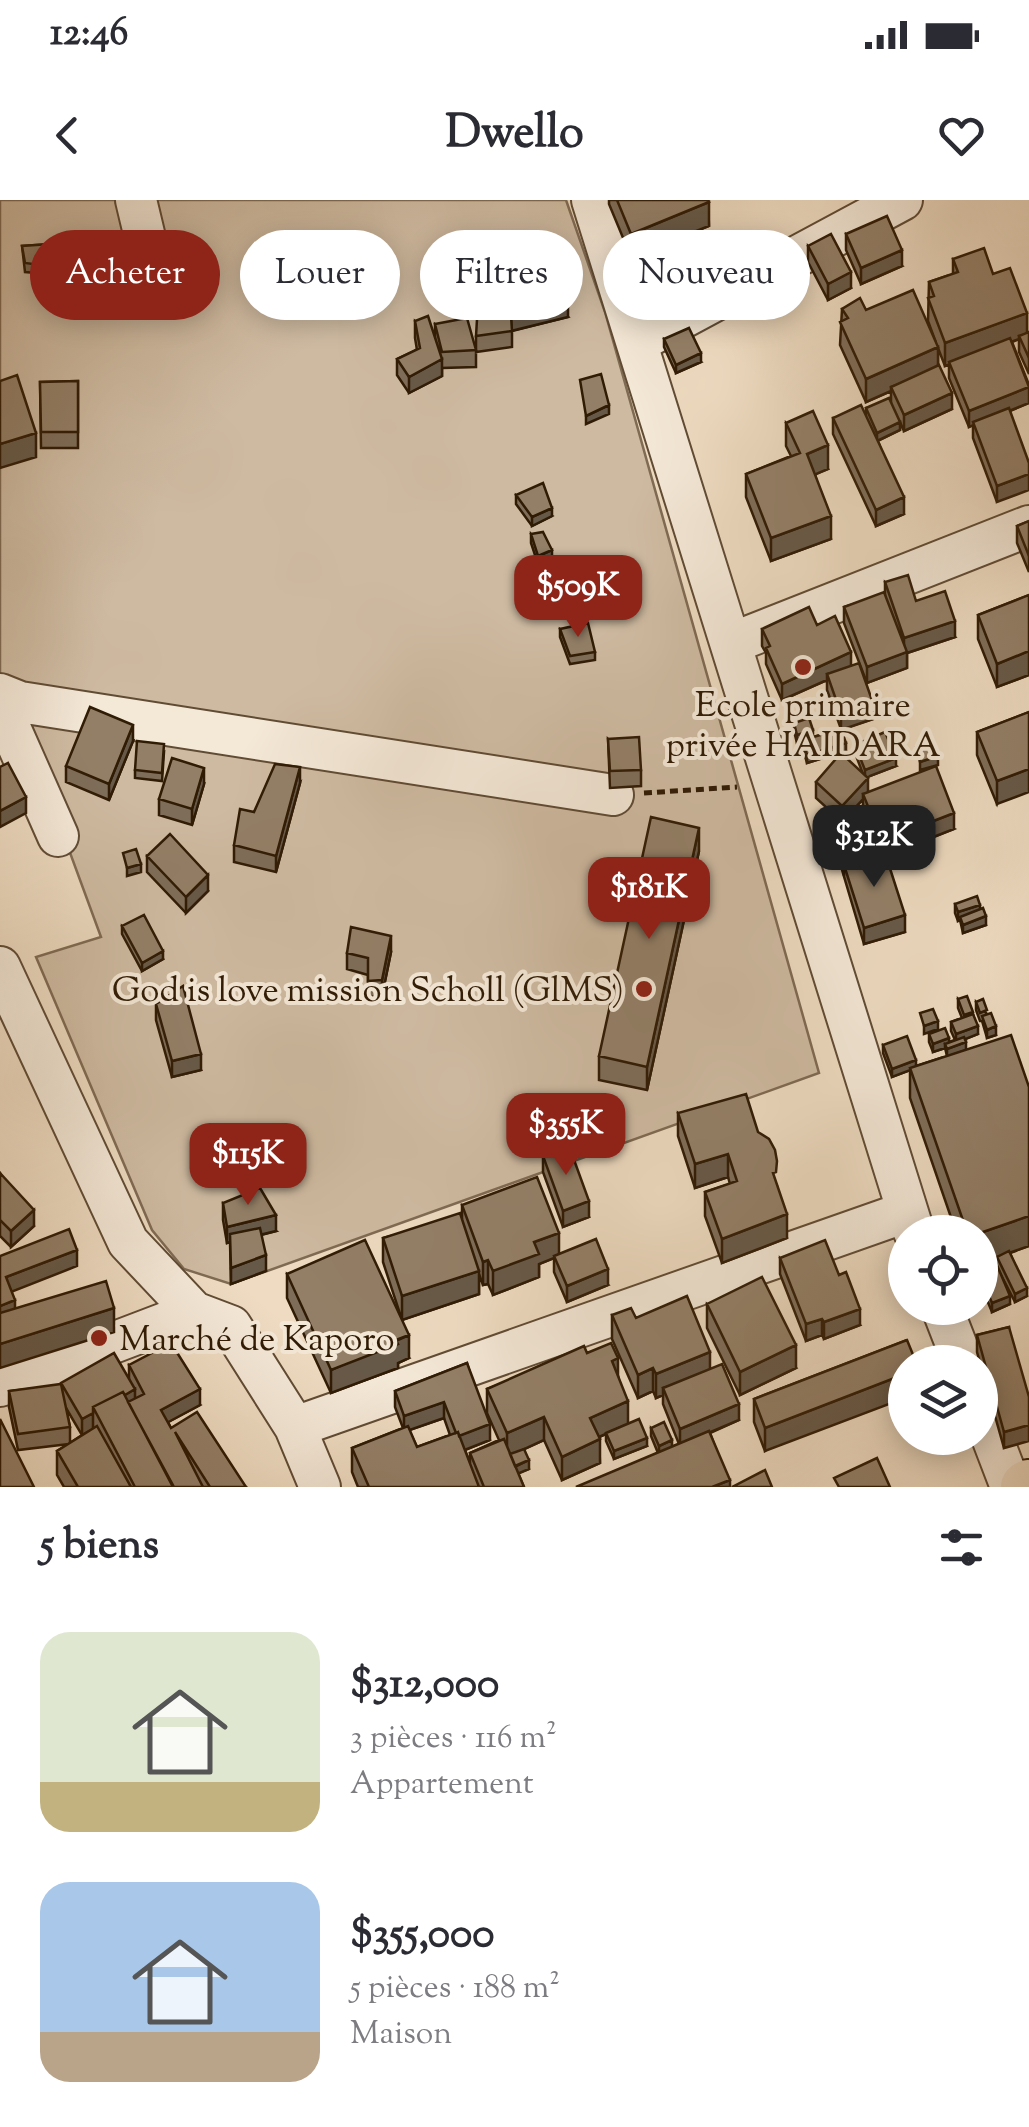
<!DOCTYPE html>
<html lang="fr">
<head>
<meta charset="utf-8">
<style>
	body { margin:0; font-family:"Sorts Mill Goudy",serif; background:#f7f7f7; color:#2b2b33; height:100vh; display:flex; flex-direction:column; font-size:38px; white-space:nowrap }
	* { box-sizing:border-box; margin:0 }
	p { font-size:32px; color:#7c7c81 }
	.icon { flex:none; width:55px; height:55px; fill:none; stroke:currentColor; stroke-width:2; stroke-linecap:round; stroke-linejoin:round }
	.map { position:relative; height:1287px; overflow:hidden }
	.sheet { display:flex; flex-direction:column; background:#fff; flex:1 }
	.sheet>* { flex:none }
	.top-card { position:absolute; left:30px; top:30px; width:970px; height:90px; display:flex; gap:20px }
	.fabs { position:absolute; left:888px; top:1015px; display:grid; gap:20px }
	.fabs a { display:grid; place-items:center; width:110px; height:110px; border-radius:50%; background:#fff; box-shadow:0 5px 25px #0003; font-size:50px }
	.price { position:absolute; translate:-50% -85px; padding:0 22px; border-radius:20px; background:#8f2418; color:#fff; font-size:32px; line-height:65px; filter:drop-shadow(0 2px 5px #0008) }
	.price::after { content:''; position:absolute; left:50%; top:60px; width:30px; height:22px; margin-left:-15px; background:inherit; clip-path:polygon(0 0,100% 0,50% 100%) }
	.price.current { background:#222; color:#fff }
	ul { padding:0; list-style:none }
	li { display:flex; align-items:center; gap:30px; height:250px; padding:0 40px }
	li span { display:grid; place-items:center; flex:none; width:280px; height:200px; border-radius:30px; color:#555 }
	li>.icon { margin-inline-start:auto }
	span .icon { width:120px; height:120px; fill:#fffc; stroke-width:1 }
	li b { font-size:42px }
	h2 { display:flex; justify-content:space-between; align-items:center; height:120px; padding:0 40px; font-size:42px }
	.pill { padding:0 35px; border-radius:45px; background:#fff; box-shadow:0 5px 25px #0003; font-size:35px; line-height:90px }
	.pill.current { background:#8f2418; color:#fff }
	.status { display:flex; justify-content:space-between; align-items:center; height:70px; padding:0 50px; background:#fff; direction:ltr }
	.status svg { height:28px; fill:currentColor }
	header { display:flex; justify-content:space-between; align-items:center; height:130px; padding:0 40px; background:#fff; font-size:45px; font-weight:800 }
	.map>svg:first-child { display:block }
	.green { fill:#cebaa1; stroke:#7f6a53; stroke-width:2.5 }
	.lines { fill:none; stroke-linecap:round; stroke-linejoin:round }
	.minor-casing { stroke:#604b34; stroke-width:44 }
	.major-casing { stroke:#301b05; stroke-width:56 }
	.path { stroke:#301b05; stroke-width:5; stroke-dasharray:8 5; stroke-linecap:butt }
	.minor { stroke:#f4e8d7; stroke-width:40 }
	.major { stroke:#eedbc1; stroke-width:52 }
	.wall { fill:#7e6d59; stroke:#301b05; stroke-width:2.5; fill-rule:evenodd }
	.shaded-wall { fill:#675948; stroke:#301b05; stroke-width:2.5 }
	.building { fill:#937f67; stroke:#301b05; stroke-width:2.5 }
	.poi-dot { fill:#8f2418; stroke:#f4e8d7; stroke-width:4 }
	.labels { text-anchor:middle; stroke-width:8; stroke-linejoin:round; paint-order:stroke }
	.poi-label { font-size:35px; fill:#301b05; stroke:#f4e8d7 }
</style>
</head>
<body>
<div class="status"><b>12:46</b><svg viewBox="0 0 49 12"><path d="M0 12V9h3v3zM5 12V6h3v6zM10 12V3h3v9zM15 12V0h3v12zM26 1h20v11H26zM47 4h2v5h-2z"/></svg></div>
<header><svg class="icon" aria-label="back" viewBox="0 0 24 24"><path d="M15 5l-7 7 7 7"/></svg>Dwello<svg class="icon" aria-label="heart" viewBox="0 0 24 24"><path d="M12 20l-8-8c-3-5 5-10 8-4 3-6 11-1 8 4z"/></svg></header>
<div class="map">
<svg width="1029" height="1287" viewBox="0 0 1029 1287">
	<rect width="100%" height="100%" fill="#eedbc1"/>
	<filter id="stains"><feTurbulence type="fractalNoise" baseFrequency=".002" numOctaves="4"/><feColorMatrix values="0 0 0 0 .2 0 0 0 0 .09 0 0 0 0 .02 0 0 0 .5 -.17"/></filter>
	<radialGradient id="worn" r=".72"><stop offset=".6" stop-color="#630" stop-opacity="0"/><stop offset="1" stop-color="#630" stop-opacity=".3"/></radialGradient>
	<path class="green" d="M0 0H566L605 112 819 873 231 1084 184 1069 152 1030 36 757 101 737 22 522 0 510Z"/>
	<g class="lines">
		<defs>
			<path id="minor" d="M136 0 158 92
				M592 0 914 1032
				M638 142 902 0
				M732 443 1029 326
				M0 494 20 502 613 595
				M0 505 58 636
				M0 767 128 1042 194 1112 231 1126 295 1227 320 1287
				M942 1108 963 1162
				M0 1186 194 1112
				M980 1206 1011 1287
				M295 1227 906 1012"/>
			<path id="major" d="M1027 1287 1029 1286"/>
		</defs>
		<use href="#minor" class="minor-casing"/>
		<use href="#major" class="major-casing"/>
		<path class="path" d="M644 593 737 587"/>
		<use href="#minor" class="minor"/>
		<use href="#major" class="major"/>
	</g>
	<path class="wall" d="M609 0H708L709 26 631 57 609 4Z
		M846 34 902 66 861 84 846 50Z
		M50 44 48 74 25 72 22 46Z
		M808 46 851 88 828 100 808 62Z
		M73 53 69 72 80 74 128 73 105 112 57 97V81L59 75 56 76V67Z
		M953 59 993 74 1027 133 1029 132V174L1019 152V139L1012 142 1029 185V203L1010 211 997 302 973 238V225L969 227 949 178V165L945 166 938 148V165L952 209 904 231 900 222V230L878 241 904 314 876 326 833 234V218L866 215V208L891 203V191L866 202 840 145 842 109 866 110 935 140 928 121 929 82 953 74Z
		M507 67 568 117 512 131V147L476 152V136L508 98Z
		M415 121 435 137V124L476 150V167L442 168V176L409 193 397 175V159L417 150 415 138Z
		M664 139 701 162 676 173 664 147Z
		M78 181V248H41L40 182Z
		M786 223 828 269 815 274 831 339 771 361 746 297V274L791 256 786 246Z
		M516 295 552 316 532 326 516 304Z
		M1029 321V372L1017 343V326Z
		M531 334 552 358 538 364 531 343Z
		M885 382 955 437 907 453V468L867 483 844 423V407L885 395Z
		M1029 395V475L997 487 978 439V415Z
		M817 425 851 466 873 519 842 529 846 551 807 563 803 549V542L797 543 794 531V523L813 537 841 529 827 490V480L782 500 766 464V453L762 446V429Z
		M560 429 595 452V460L570 464 560 437Z
		M1029 512 997 604 977 555V532Z
		M608 539 641 570V586L610 588Z
		M133 541 109 600 66 582V566Z
		M855 545 896 566 867 577 868 592 954 629 886 656 905 732 864 744 832 636V620L838 618 816 598V582L863 574 855 553ZM863 599V610L849 615Z
		M164 552 162 581 135 578V570Z
		M300 583 276 672 234 662V645Z
		M204 584 192 625 159 615V599Z
		M699 651 647 890 599 880V856Z
		M147 656 208 691 186 713 147 672Z
		M955 704 980 709 986 725 963 733 960 720 958 721 955 713Z
		M122 726 163 759 142 771 122 734Z
		M391 752 382 796 368 797V775L347 769V753Z
		M958 799 973 814 978 834 965 839 966 850 1029 1046 1010 1053 1027 1096 1015 1102 999 1071 1010 1104 992 1112 980 1083V1032H956L910 898V870L892 877 883 853V845L916 866 947 856 945 848 933 852 929 842V834L949 842 955 840 951 831V822L962 818 958 808Z
		M976 802 987 814 996 835 987 838 982 821H980L976 810Z
		M156 804 201 870 172 877 156 820Z
		M678 913 777 986 787 1038 722 1063 705 1016V992L730 984 728 977 695 988 678 936Z
		M543 956 589 1017 563 1027 543 972Z
		M0 973 34 1026 11 1047 0 1036Z
		M223 1003 276 1031 261 1035 266 1071 231 1084 230 1042 227 1043 223 1020Z
		M462 1005 559 1054 608 1085 567 1102 554 1072V1058L539 1064V1077L493 1095 488 1084 483 1085 479 1074V1094L402 1120 383 1062V1038L462 1018Z
		M780 1058 860 1125 824 1139 822 1135 806 1141 780 1074Z
		M287 1074 409 1158 398 1163V1168L331 1193 287 1098Z
		M707 1104 796 1168 740 1195 707 1128Z
		M612 1115 636 1118 710 1169 739 1220 710 1233 730 1287 658 1253 651 1236V1228L672 1247 679 1244 663 1204V1195L656 1198 653 1191 638 1198 612 1139Z
		M1009 1127 1004 1248 977 1152V1135Z
		M907 1140 765 1251 754 1222V1199Z
		M587 1153 618 1176 628 1223 647 1246 614 1259 606 1241V1234L599 1237 600 1263 562 1280 544 1240 524 1249 529 1269 518 1273 524 1287H358L352 1272V1248L403 1228 395 1207V1191L467 1163 490 1240 465 1250 470 1263V1253L499 1240 487 1213V1189ZM444 1218 450 1235 417 1247 409 1230Z
		M129 1165 200 1205 168 1222 171 1228 246 1287H64L57 1275V1251L69 1244 18 1250 9 1207V1191L129 1178ZM66 1208 82 1235 70 1243V1227Z"/>
	<path class="shaded-wall" d="M709 2V26L631 57V34Z
		M902 50V66L861 84V68Z
		M128 56V73L105 112V96Z
		M851 72V88L828 100V84Z
		M568 101V117L511 131V115Z
		M1027 113V136H1019V139L945 166V143Z
		M938 147V170L891 187V191L866 202V179Z
		M701 153V162L676 173V165Z
		M442 159V176L409 193V177Z
		M1029 187V203L969 227V211Z
		M952 193V209L904 231V215Z
		M609 205V214L586 224V216Z
		M900 222V230L877 241V233Z
		M36 233V257L0 268V244Z
		M828 245V269L807 278V254Z
		M1029 274V290L997 302V286Z
		M904 297V314L876 326V310Z
		M552 308V316L532 326V317Z
		M831 316V339L771 361V338Z
		M552 350V358L538 364V356Z
		M955 421V437L907 453V468L867 483V467L904 453V438Z
		M1029 451V475L997 487V464Z
		M851 452V469L827 474V480L782 500V484Z
		M873 503V519L841 530V514Z
		M133 525V541L109 600V584Z
		M813 530V539L797 543V535Z
		M846 543V551L807 563V555Z
		M938 556V565L920 570V562Z
		M896 558V566L865 578V570Z
		M300 567V583L276 672V656Z
		M204 568V584L192 625V609Z
		M1029 569V592L997 604V581Z
		M868 578V594H863V599L842 622V606Z
		M26 597V613L0 627V611Z
		M954 613V629L882 657V641Z
		M699 628V651L647 890V867Z
		M880 649V665H844V676V659Z
		M141 664V672L127 676V668Z
		M208 675V691L186 713V697Z
		M980 705V713L958 721V712Z
		M905 715V732L864 744V728Z
		M986 716V725L963 733V725Z
		M391 736V752L382 796V780Z
		M163 751V759L142 771V763Z
		M938 821V829L924 834V826Z
		M978 826V834L956 843V834Z
		M996 826V835L987 838V830Z
		M949 838V846L945 844V848L933 852V844Z
		M966 842V850L947 857V849Z
		M201 854V870L172 877V861Z
		M916 860V868L892 877V869Z
		M728 954V977L695 988V964Z
		M589 1001V1017L563 1027V1011Z
		M34 1010V1026L11 1047V1031Z
		M787 1014V1038L722 1063V1039Z
		M276 1015V1031L227 1043V1027Z
		M1029 1016V1046L980 1063V1033Z
		M559 1033V1056L539 1064V1077L493 1095V1071L534 1042Z
		M77 1050V1066L6 1094V1077Z
		M266 1055V1071L231 1084V1068Z
		M488 1060V1084L483 1085V1062Z
		M608 1069V1085L567 1102V1086Z
		M479 1071V1094L402 1120V1096Z
		M1027 1088V1096L1015 1102V1094Z
		M1010 1096V1104L992 1112V1103Z
		M15 1100V1117L0 1122V1106Z
		M114 1108V1132L0 1168V1144Z
		M860 1109V1125L824 1139V1122Z
		M822 1119V1135L806 1141V1124Z
		M409 1135V1158L398 1163V1168L331 1193V1170Z
		M796 1145V1168L740 1195V1172Z
		M710 1152V1175L663 1188V1195L656 1198V1174Z
		M618 1158V1182L612 1161Z
		M653 1168V1191L638 1198V1175Z
		M905 1174V1198L765 1251V1228Z
		M135 1189V1205L96 1211Z
		M200 1189V1205L161 1226V1210Z
		M628 1201V1224L590 1241V1218Z
		M444 1202V1218L404 1232V1216Z
		M739 1204V1220L680 1245V1229Z
		M93 1213V1229L82 1235V1219Z
		M544 1217V1240L507 1257V1233Z
		M490 1224V1240L457 1253V1236Z
		M1029 1225V1241L1004 1248V1232Z
		M647 1238V1246L614 1259V1251Z
		M600 1239V1263L562 1280V1257Z
		M672 1240V1249L659 1254V1246Z
		M529 1260V1269L515 1275V1267Z
		M730 1280V1287H712Z"/>
	<path class="building" d="M617 0H708L709 2 631 34Z
		M887 16 902 50 861 68 846 34Z
		M831 34 851 72 828 84 808 46Z
		M92 38 128 56 105 96 57 81 61 69 80 74Z
		M50 44 48 66 25 63 22 46Z
		M60 44 73 45 69 66 56 67Z
		M984 48 993 74 1010 68 1027 113 945 143 928 98 934 96 929 82 958 72 953 59Z
		M559 64 568 101 511 115 512 131 476 136 478 103 510 97 507 67Z
		M913 90 938 147 866 179 840 122 848 118 842 109 860 98 866 110Z
		M428 116 442 159 409 177 397 159 420 148 415 121Z
		M467 118 476 150 442 152 435 124Z
		M689 128 701 153 676 165 664 139Z
		M1029 132V158L1019 136Z
		M1010 138 1029 187 969 211 949 162Z
		M939 165 952 193 904 215 891 187Z
		M601 174 609 205 586 216 580 180Z
		M17 175 36 233 0 244V181Z
		M78 181V232H41L40 182Z
		M889 198 900 222 877 233 866 208Z
		M861 205 904 297 876 310 833 218Z
		M1009 208 1029 263V274L997 286 973 222Z
		M813 211 828 245 807 254 831 316 771 338 746 274 800 253 786 223Z
		M543 283 552 308 532 317 516 295Z
		M1029 321V356L1017 326Z
		M543 332 552 350 538 356 531 334Z
		M908 375 916 401 945 391 955 421 904 438 885 382Z
		M884 392 907 452 867 467 844 407Z
		M1029 395V451L997 464 978 415Z
		M809 407 817 425 835 416 851 452 782 484 766 448 770 446 762 429Z
		M588 423 595 452 570 456 560 429Z
		M859 463 873 503 841 514 827 474Z
		M90 507 133 525 109 584 66 566Z
		M1029 512V569L997 581 977 532Z
		M809 518 813 530 797 535 794 523Z
		M841 529 846 543 807 555 803 540Z
		M885 532 896 558 865 570 855 545Z
		M639 537 641 570 610 571 608 539Z
		M137 541 164 544 162 573 135 570Z
		M933 542 938 556 920 562 916 547Z
		M841 553 868 578 842 606 816 582Z
		M172 558 204 568 192 609 159 599Z
		M8 563 26 597 0 611V567Z
		M275 564 300 567 276 656 234 645 240 609 254 612Z
		M936 566 954 613 882 641 863 594Z
		M867 609 880 649 844 659 832 620Z
		M651 617 699 628 647 867 599 856Z
		M170 634 208 675 186 697 147 656Z
		M136 649 141 664 127 668 123 653Z
		M885 653 905 715 864 728 844 665Z
		M977 696 980 705 958 712 955 704Z
		M983 708 986 716 963 725 960 717Z
		M144 715 163 751 142 763 122 726Z
		M351 727 391 736 382 780 368 781V758L347 753Z
		M183 786 201 854 172 861 156 804Z
		M967 796 973 812 964 815 958 799Z
		M983 799 987 810 980 813 976 802Z
		M933 809 938 821 924 826 920 813Z
		M991 813 996 826 987 830 982 816Z
		M973 814 978 826 956 834 951 822Z
		M945 828 949 838 933 844 929 834Z
		M1011 835 1029 887V1016L980 1033 967 1032 910 868Z
		M907 836 916 860 892 869 883 845Z
		M964 837 966 842 947 849 945 844Z
		M746 894 758 932 769 939 775 950 777 961 776 972 773 973 787 1014 722 1039 705 992 737 981 728 954 695 964 678 913Z
		M569 946 589 1001 563 1011 543 956Z
		M0 973 34 1010 11 1031 0 1020Z
		M537 977 559 1033 534 1042 539 1054 493 1071 488 1060 483 1062 462 1005Z
		M260 988 276 1015 227 1027 223 1003Z
		M460 1013 479 1071 402 1096 383 1038Z
		M260 1028 266 1055 231 1068 230 1034Z
		M69 1029 77 1050 6 1077 15 1100 0 1106V1056Z
		M596 1039 608 1069 567 1086 554 1056Z
		M365 1040 409 1135 396 1140 398 1144 331 1170 287 1074Z
		M825 1040 839 1075 846 1072 860 1109 824 1122 822 1119 806 1124 780 1058Z
		M1009 1051 1027 1088 1015 1094 997 1057Z
		M994 1058 1010 1096 992 1103 980 1074V1063Z
		M762 1077 796 1145 740 1172 707 1104Z
		M106 1081 114 1108 0 1144V1113Z
		M687 1096 710 1152 656 1174 653 1168 638 1175 612 1115 631 1108 636 1118Z
		M1009 1127 1029 1197V1225L1004 1232 977 1135Z
		M907 1140 916 1162H905V1174L765 1228 754 1199Z
		M171 1143 200 1189 161 1210 171 1228 197 1212 246 1287H210L175 1232 203 1287H174L128 1202 144 1194 129 1165Z
		M611 1143 618 1158 612 1161 628 1201 590 1218 600 1239 562 1257 544 1217 507 1233 487 1189 584 1146 587 1153Z
		M114 1153 135 1189 125 1195 123 1192 93 1207V1213L82 1219 61 1183Z
		M467 1163 490 1224 459 1236 458 1232 456 1233 444 1202 404 1216 395 1191Z
		M722 1164 739 1204 680 1229 663 1188Z
		M61 1184 70 1227 18 1234 9 1191Z
		M123 1192 173 1287H135L93 1207Z
		M0 1219 34 1287H0Z
		M639 1219 647 1238 614 1251 606 1233Z
		M664 1222 672 1240 659 1246 651 1228Z
		M97 1226 131 1287H78L57 1251Z
		M408 1226 417 1247 458 1232 479 1287H369L352 1248Z
		M709 1231 730 1280 712 1287H576Z
		M504 1239 524 1287H484L470 1253Z
		M524 1249 529 1260 515 1266 510 1254Z
		M877 1258 890 1287H839L834 1278Z
		M765 1270 772 1287H732Z"/>
	<g class="poi-dot">
		<circle cx="803" cy="467" r="10"/>
		<circle cx="644" cy="789" r="10"/>
		<circle cx="99" cy="1138" r="10"/>
	</g>
	<g class="labels">
		<g class="poi-label">
			<text x="803" y="516">Ecole primaire<tspan x="803" dy="40">privée HAIDARA</tspan></text>
			<text x="624" y="801" text-anchor="end">God is love mission Scholl (GlMS)</text>
			<text x="119" y="1150" text-anchor="start">Marché de Kaporo</text>
		</g>
	</g>
	<rect width="100%" height="100%" filter="url(#stains)"/>
	<rect width="100%" height="100%" fill="url(#worn)"/>
</svg>
<div class="fabs">
<a><svg class="icon" aria-label="locate" viewBox="0 0 24 24"><circle cx="12" cy="12" r="6"/><path d="M12 2v4M12 18v4M2 12h4M18 12h4"/></svg></a>
<a><svg class="icon" aria-label="layers" viewBox="0 0 24 24"><path d="M12 4l9 5-9 5-9-5zM3 14l9 5 9-5"/></svg></a>
</div>
<b class="price" style="left:578px;top:440px">$509K</b>
<b class="price current" style="left:874px;top:690px">$312K</b>
<b class="price" style="left:649px;top:742px">$181K</b>
<b class="price" style="left:566px;top:978px">$355K</b>
<b class="price" style="left:248px;top:1008px">$115K</b>
<div class="top-card">
<a class="pill current">Acheter</a>
<a class="pill">Louer</a>
<a class="pill">Filtres</a>
<a class="pill">Nouveau</a>
</div>
</div>
<section class="sheet">
<h2>5 biens<svg class="icon" aria-label="filters" viewBox="0 0 24 24"><path d="M4 7h16M4 17h16"/><circle cx="9" cy="7" r="2"/><circle cx="15" cy="17" r="2"/></svg></h2>
<ul>
<li><span style="background:linear-gradient(#dfe7d0 75%,#c2b280 0)"><svg class="icon" aria-label="home" viewBox="0 0 24 24"><path d="M3 11l9-7 9 7M6 9v11h12V9"/></svg></span><div><b>$312,000</b><p>3 pièces · 116 m²</p><p>Appartement</p></div></li>
<li><span style="background:linear-gradient(#a9c7e8 75%,#b9a48a 0)"><svg class="icon" aria-label="home" viewBox="0 0 24 24"><path d="M3 11l9-7 9 7M6 9v11h12V9"/></svg></span><div><b>$355,000</b><p>5 pièces · 188 m²</p><p>Maison</p></div></li>
</ul>
</section>
</body>
</html>
